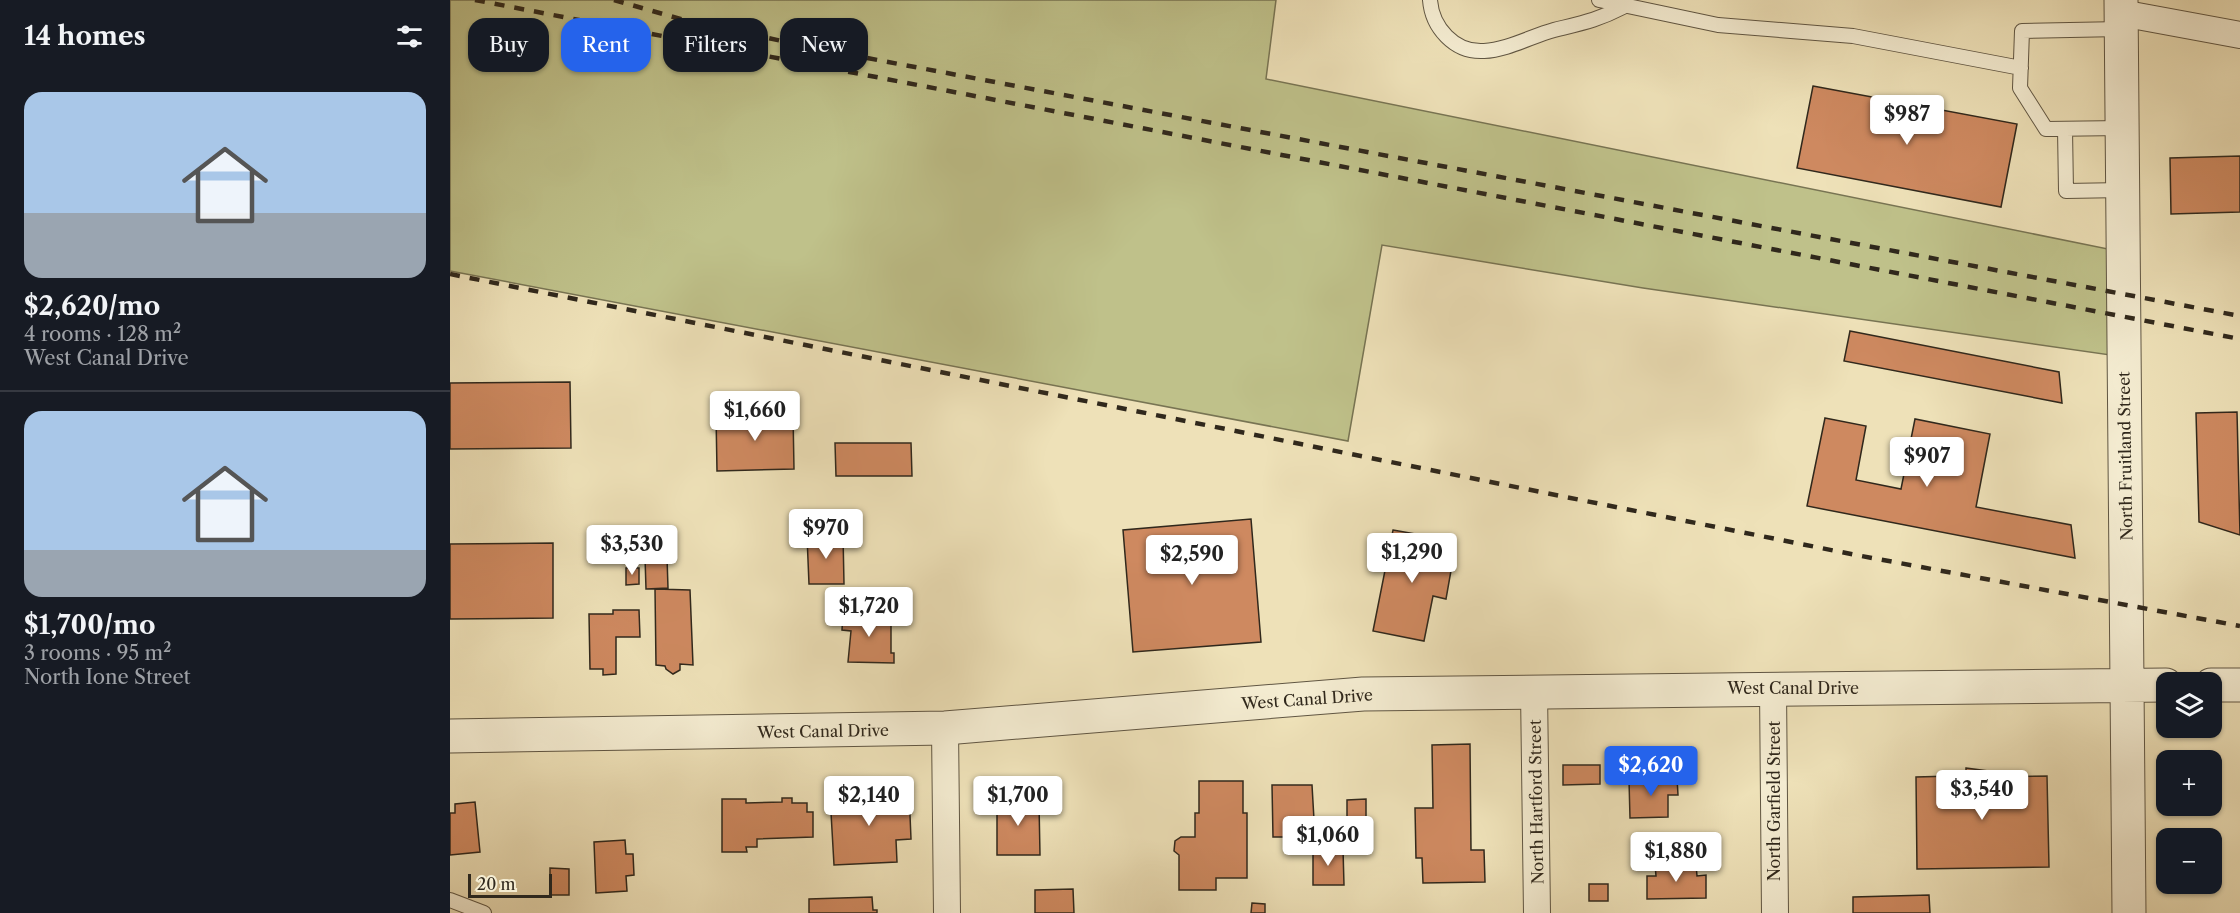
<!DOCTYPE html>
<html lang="en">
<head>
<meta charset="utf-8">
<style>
	body { margin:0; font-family:"Libre Caslon Text",serif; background:#20242c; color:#f1f3f6; height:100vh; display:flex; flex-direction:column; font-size:22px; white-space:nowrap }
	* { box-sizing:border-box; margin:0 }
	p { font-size:20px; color:#9ea1a6 }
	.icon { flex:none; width:33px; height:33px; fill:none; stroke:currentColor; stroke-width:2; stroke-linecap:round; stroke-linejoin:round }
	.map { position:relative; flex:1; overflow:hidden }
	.panel { display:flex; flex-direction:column; background:#171b24; width:450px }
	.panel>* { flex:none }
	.banner { position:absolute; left:18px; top:18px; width:570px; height:54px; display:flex; gap:12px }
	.tools { position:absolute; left:1706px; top:672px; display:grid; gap:12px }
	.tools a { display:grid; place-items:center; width:66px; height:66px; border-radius:12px; background:#171b24; box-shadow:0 2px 4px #0004; font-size:30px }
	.scale { position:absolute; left:18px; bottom:15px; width:84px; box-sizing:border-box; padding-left:6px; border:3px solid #30281c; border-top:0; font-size:16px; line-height:21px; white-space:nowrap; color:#30281c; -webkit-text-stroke:4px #f4ecd1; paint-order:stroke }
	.price { position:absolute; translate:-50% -51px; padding:0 14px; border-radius:6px; background:#fff; color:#222; font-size:20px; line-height:39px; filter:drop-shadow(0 2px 3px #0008) }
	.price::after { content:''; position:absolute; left:50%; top:36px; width:18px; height:14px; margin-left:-9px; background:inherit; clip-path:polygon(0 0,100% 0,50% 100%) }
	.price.current { background:#2563eb; color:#fff }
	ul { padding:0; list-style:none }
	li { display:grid; align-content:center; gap:12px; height:318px; padding:0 24px }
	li+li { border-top:2px solid #363941 }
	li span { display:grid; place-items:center; height:186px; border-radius:18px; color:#555 }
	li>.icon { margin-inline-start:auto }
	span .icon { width:108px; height:108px; fill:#fffc; stroke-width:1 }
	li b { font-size:26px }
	h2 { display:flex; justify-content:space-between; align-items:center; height:72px; padding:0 24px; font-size:26px }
	.chip { padding:0 21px; border-radius:18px; background:#171b24; box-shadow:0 2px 4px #0004; font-size:21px; line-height:54px }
	.chip.current { background:#2563eb; color:#fff }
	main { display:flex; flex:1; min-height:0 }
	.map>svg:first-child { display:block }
	.green { fill:#bfc18a; stroke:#787453; stroke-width:1.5 }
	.building { fill:#ce8960; stroke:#30281c; stroke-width:1.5 }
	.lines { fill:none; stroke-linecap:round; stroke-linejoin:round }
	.service-casing { stroke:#605643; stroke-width:16 }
	.minor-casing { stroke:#605643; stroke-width:28 }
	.tertiary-casing { stroke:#605643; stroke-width:35 }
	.service { stroke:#f4ecd1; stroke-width:14 }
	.minor { stroke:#f4ecd1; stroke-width:26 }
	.tertiary { stroke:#f4ecd1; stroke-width:33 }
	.rail { stroke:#30281c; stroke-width:4.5; stroke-dasharray:10 10; stroke-linecap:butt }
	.labels { text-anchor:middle; stroke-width:4.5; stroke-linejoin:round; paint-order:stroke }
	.street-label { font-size:16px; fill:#30281c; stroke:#f4ecd1 }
</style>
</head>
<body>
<main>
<section class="panel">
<h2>14 homes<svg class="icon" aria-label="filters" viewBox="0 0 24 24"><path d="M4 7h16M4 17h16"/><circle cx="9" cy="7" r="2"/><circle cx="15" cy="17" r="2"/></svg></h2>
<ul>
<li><span style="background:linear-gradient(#a9c7e8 65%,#9aa5b1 0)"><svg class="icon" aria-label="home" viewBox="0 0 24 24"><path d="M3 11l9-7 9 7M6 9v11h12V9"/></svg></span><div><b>$2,620/mo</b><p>4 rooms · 128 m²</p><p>West Canal Drive</p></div></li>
<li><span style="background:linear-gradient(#a9c7e8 75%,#9aa5b1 0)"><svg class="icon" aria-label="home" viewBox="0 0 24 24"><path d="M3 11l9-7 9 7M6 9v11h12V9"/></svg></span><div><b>$1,700/mo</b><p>3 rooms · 95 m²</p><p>North Ione Street</p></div></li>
</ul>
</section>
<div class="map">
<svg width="1790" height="913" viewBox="0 0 1790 913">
	<rect width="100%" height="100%" fill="#eee1b8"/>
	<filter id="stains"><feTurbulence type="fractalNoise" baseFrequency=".00333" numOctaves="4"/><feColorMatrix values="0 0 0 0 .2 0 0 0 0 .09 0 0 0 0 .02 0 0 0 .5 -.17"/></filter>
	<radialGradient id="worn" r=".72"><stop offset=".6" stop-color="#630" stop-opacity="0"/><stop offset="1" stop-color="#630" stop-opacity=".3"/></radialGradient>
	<path class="green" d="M0 0H826L816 79 1673 252 1674 357 1193 288 932 245 898 441 0 271Z"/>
	<path class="building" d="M1363 86 1567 124 1551 207 1347 168Z
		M1790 156V212L1721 214 1720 158Z
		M1400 331 1609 372 1612 403 1394 361Z
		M120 382 121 448 0 449V383Z
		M1787 412 1790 535 1749 522 1746 413Z
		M266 414H343L344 469 267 471Z
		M1375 418 1416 426 1406 480 1451 489 1465 419 1540 434 1526 507 1621 525 1625 558 1357 506Z
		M385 443H461L462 476H386Z
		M801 519 811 642 683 652 673 530Z
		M943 530 994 539 993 546 1005 548 996 599 983 596 974 641 923 631Z
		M393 535 394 584H359L357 536Z
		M103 543V618L0 619V544Z
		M195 557H217L218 588 196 589Z
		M176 568H189V584L176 585Z
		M205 589 240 590 243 665 230 664V670L223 674 216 669 215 666 206 665Z
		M163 610H189L190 637H166V674L153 675V669H140L139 614H163Z
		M393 613 441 616V653H444V663L398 662 401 631 392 630Z
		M1020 744 1021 850H1034L1035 882 973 883 972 858H966L965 808H983L982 745Z
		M1113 765H1150V784L1113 785Z
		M1516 768 1538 771V777L1597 776 1599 867 1467 869 1466 777 1503 776V772H1516Z
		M1227 778 1228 795H1218V817L1180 818 1179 780Z
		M749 781H793V813H797V878H766V890H729V855L724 851 725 841 731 837H745V813H749Z
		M822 785H862L865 837H823Z
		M459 791 461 839 446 840 447 862 384 865 380 795Z
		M332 798H342V803H357V812H363V837L307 839V847H296L297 852H272V799H296V803L332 802Z
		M547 798H577V803H589L590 855H547Z
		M916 799V822H897V800Z
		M25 802 30 852 0 855V813H5V804Z
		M175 840 176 854H183L184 875 176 876 177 891 146 893 144 842Z
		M863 849H893L894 885H863Z
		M1205 864H1246L1247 876 1256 875V898L1197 899V876H1206Z
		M100 868 119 869V895H100Z
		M1139 884H1158V901H1139Z
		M623 889 624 913H585V890Z
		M1479 895 1480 913H1403V897Z
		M422 897 423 910H427V913H359V899Z
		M802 903 815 904V913H801Z"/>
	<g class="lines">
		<defs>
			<path id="service" d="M980 0C982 27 1004 53 1034 51 1057 50 1082 36 1104 30 1132 23 1148 20 1173 7
				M1149 0 1268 25 1403 36 1571 68
				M1671 29 1572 31 1570 88 1596 129 1672 128
				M1615 129 1616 191 1673 190
				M0 900 34 913"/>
			<path id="minor" d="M1671 13 1790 35
				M1323 688 1325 913
				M1084 691 1087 913
				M495 728 497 913"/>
			<path id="tertiary" d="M1671 0 1679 913
				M1761 685H1790
				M0 736 495 728 913 694 1716 685"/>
		</defs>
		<use href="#service" class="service-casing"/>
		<use href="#minor" class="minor-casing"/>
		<use href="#tertiary" class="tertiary-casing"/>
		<use href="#service" class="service"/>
		<use href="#minor" class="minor"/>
		<use href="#tertiary" class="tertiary"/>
		<path class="rail" d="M25 0 1790 339
			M164 0 241 22 385 52 1790 316
			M0 274 1406 555 1790 626"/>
	</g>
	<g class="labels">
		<g class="street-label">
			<text transform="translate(1675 456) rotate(-91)" y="6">North Fruitland Street</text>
			<text x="1343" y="694">West Canal Drive</text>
			<text transform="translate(857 699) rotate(-4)" y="6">West Canal Drive</text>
			<text transform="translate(373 731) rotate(-1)" y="6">West Canal Drive</text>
			<text transform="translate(1324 801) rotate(-90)" y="6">North Garfield Street</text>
			<text transform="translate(1086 802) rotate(-91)" y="6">North Hartford Street</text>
		</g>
	</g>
	<rect width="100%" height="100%" filter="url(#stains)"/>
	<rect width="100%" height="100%" fill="url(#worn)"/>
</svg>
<div class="tools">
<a><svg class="icon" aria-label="layers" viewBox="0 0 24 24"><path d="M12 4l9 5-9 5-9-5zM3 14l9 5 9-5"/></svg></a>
<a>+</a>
<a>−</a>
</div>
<div class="scale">20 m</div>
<b class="price" style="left:1457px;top:146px">$987</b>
<b class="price" style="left:305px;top:442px">$1,660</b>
<b class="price" style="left:1477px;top:488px">$907</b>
<b class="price" style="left:376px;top:560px">$970</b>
<b class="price" style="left:182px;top:576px">$3,530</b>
<b class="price" style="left:962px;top:584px">$1,290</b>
<b class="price" style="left:742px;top:586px">$2,590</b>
<b class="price" style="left:419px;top:638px">$1,720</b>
<b class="price current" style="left:1201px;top:797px">$2,620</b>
<b class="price" style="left:1532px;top:821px">$3,540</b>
<b class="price" style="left:419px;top:827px">$2,140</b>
<b class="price" style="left:568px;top:827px">$1,700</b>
<b class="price" style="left:878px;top:867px">$1,060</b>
<b class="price" style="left:1226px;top:883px">$1,880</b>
<div class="banner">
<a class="chip">Buy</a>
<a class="chip current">Rent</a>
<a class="chip">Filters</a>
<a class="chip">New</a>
</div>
</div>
</main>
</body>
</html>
